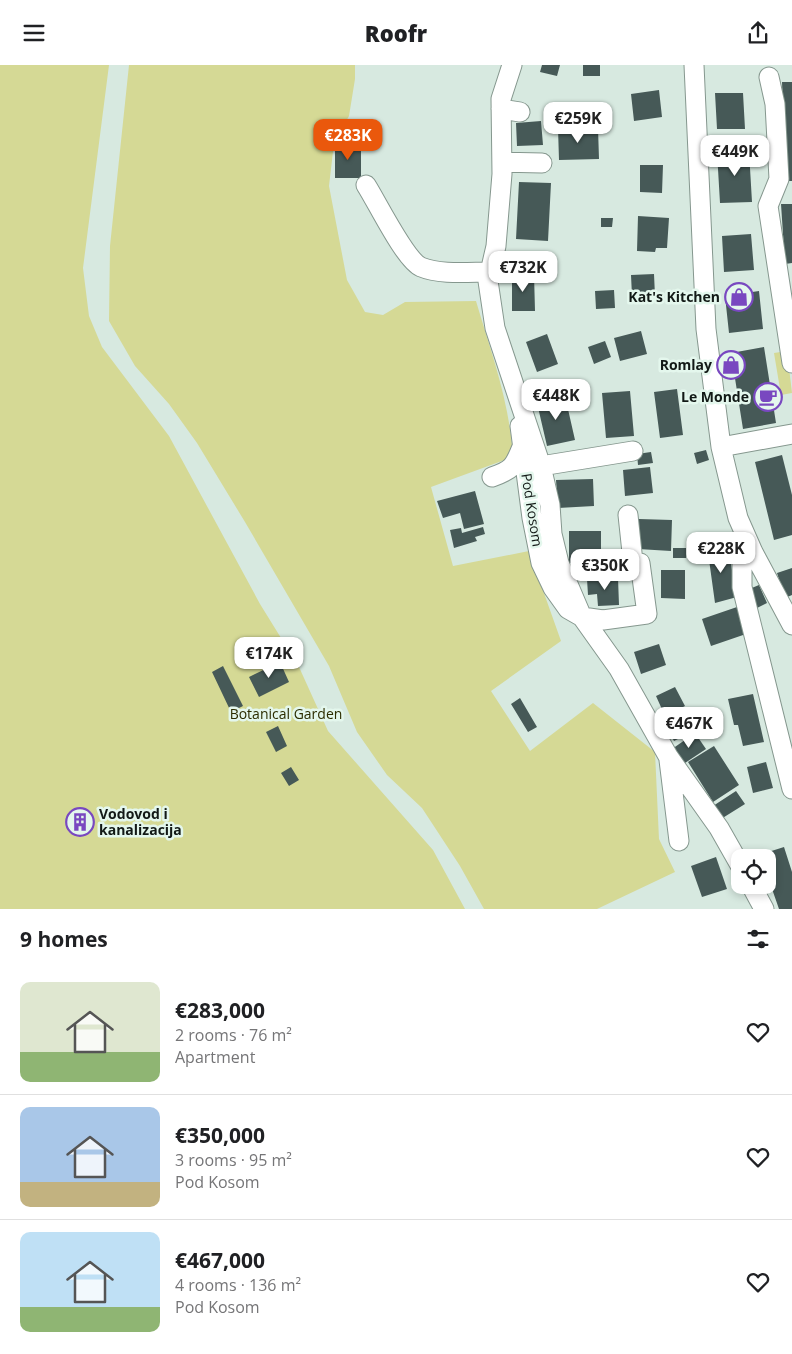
<!DOCTYPE html>
<html lang="en">
<head>
<meta charset="utf-8">
<style>
	body { margin:0; font-family:"Open Sans",sans-serif; background:#f6f6f6; color:#202124; height:100vh; display:flex; flex-direction:column; font-size:19px; white-space:nowrap }
	* { box-sizing:border-box; margin:0 }
	p { font-size:16px; color:#757577 }
	.icon { flex:none; width:28px; height:28px; fill:none; stroke:currentColor; stroke-width:2; stroke-linecap:round; stroke-linejoin:round }
	.map { position:relative; height:844px; overflow:hidden }
	.drawer { display:flex; flex-direction:column; background:#fff; flex:1 }
	.drawer>* { flex:none }
	.controls { position:absolute; left:731px; top:784px; display:grid; gap:10px }
	.controls a { display:grid; place-items:center; width:45px; height:45px; border-radius:10px; background:#fff; box-shadow:0 2px 8px #0003; font-size:25px }
	.price { position:absolute; translate:-50% -42px; padding:0 11px; border-radius:10px; background:#fff; color:#222; font-size:16px; line-height:32px; filter:drop-shadow(0 1px 2px #0008) }
	.price::after { content:''; position:absolute; left:50%; top:30px; width:15px; height:11px; margin-left:-8px; background:inherit; clip-path:polygon(0 0,100% 0,50% 100%) }
	.price.on { background:#ea580c; color:#fff }
	ul { padding:0; list-style:none }
	li { display:flex; align-items:center; gap:15px; height:125px; padding:0 20px }
	li+li { border-top:1px solid #e0e0e0 }
	li span { display:grid; place-items:center; flex:none; width:140px; height:100px; border-radius:10px; color:#555 }
	li>.icon { margin-inline-start:auto }
	span .icon { width:60px; height:60px; fill:#fffc; stroke-width:1 }
	li b { font-size:21px }
	h2 { display:flex; justify-content:space-between; align-items:center; height:60px; padding:0 20px; font-size:21px }
	header { display:flex; justify-content:space-between; align-items:center; height:65px; padding:0 20px; background:#fff; font-size:22px; font-weight:800 }
	.map>svg:first-child { display:block }
	.green { fill:#d5d995 }
	.building { fill:#465957 }
	.lines { fill:none; stroke-linecap:round; stroke-linejoin:round }
	.minor-casing { stroke:#85978e; stroke-width:21 }
	.minor { stroke:#fff; stroke-width:19 }
	.labels { text-anchor:middle; stroke-width:5; stroke-linejoin:round; paint-order:stroke }
	.poi-label { font-size:14px; font-weight:bold; fill:#121916; stroke:#e4f7ed; text-anchor:end }
	.street-label { font-size:14px; fill:#121916; stroke:#e4f7ed }
	.park-label { font-size:14px; fill:#2c2d00; stroke:#e4f7ed }
</style>
</head>
<body>
<header><svg class="icon" aria-label="menu" viewBox="0 0 24 24"><path d="M4 6h16M4 12h16M4 18h16"/></svg>Roofr<svg class="icon" aria-label="share" viewBox="0 0 24 24"><path d="M12 15V3M7 8l5-5 5 5M5 13v7h14v-7"/></svg></header>
<div class="map">
<svg width="792" height="844" viewBox="0 0 792 844">
	<rect width="100%" height="100%" fill="#d7e9e0"/>
	<path class="green" d="M0 0H109L83 203 89 251 102 282 169 371 260 539 299 602 328 666 433 785 465 844H0Z
		M129 0H355V14L349 51 334 78 329 121 347 215 365 247 383 250 405 237 476 236C491 287 510 338 513 392L431 422 453 501 529 486 561 576 491 626 530 686 593 638 655 687 659 774 675 807 597 844H484L460 801 422 743 387 710 357 667 329 601 245 457 197 378 169 339 135 301 109 256 110 181Z
		M787 286 792 328 781 330 774 288Z"/>
	<path class="building" d="M542 0H560L557 11 540 7Z
		M583 0H600V11H583Z
		M782 17H792V116H786Z
		M659 25 662 52 634 56 631 29Z
		M715 28H743L745 64H717Z
		M541 56 543 80 517 81 516 58Z
		M558 63H598L599 94 559 95Z
		M335 80H361V113H335Z
		M749 86 752 137 720 138 717 87Z
		M640 100H663L662 128 640 127Z
		M519 117 551 118 548 176 516 174Z
		M781 139H792V198L785 199Z
		M638 151 669 153 667 183H656L655 187 637 186Z
		M601 153H613L612 162H601Z
		M751 169 754 205 724 207 722 171Z
		M534 209 535 246H512V210Z
		M654 209 655 231H632L631 210Z
		M614 225 615 243 596 244 595 226Z
		M759 226 763 264 729 268 725 231Z
		M641 266 647 289 620 296 614 273Z
		M547 269 558 299 537 307 526 277Z
		M605 276 611 292 594 299 588 282Z
		M764 282 776 358 743 364 731 288Z
		M677 324 683 370 660 373 654 327Z
		M630 326 634 371 606 373 602 328Z
		M565 331 575 375 547 381 537 338Z
		M706 385 709 395 697 399 694 388Z
		M651 387 653 398 638 400 637 389Z
		M782 390 792 430V470L774 475 755 397Z
		M650 402 653 428 625 431 623 405Z
		M593 414 594 441 558 443 556 415Z
		M475 426 484 459 464 464 460 448 443 453 437 436Z
		M639 454 672 455 671 486 638 484Z
		M483 462 485 469 475 472 477 476 454 483 450 465 461 463 462 468Z
		M569 466H601V498H569Z
		M712 471 721 496 730 494 737 532 715 538 706 473Z
		M673 483H686V493H673Z
		M792 503V530L785 533 777 508Z
		M661 505H685V534L661 533Z
		M618 513 619 540 598 541 597 529 588 530 587 514Z
		M759 520 767 538 755 544 747 525Z
		M737 542 746 569 711 581 702 554Z
		M659 579 666 600 641 609 634 587Z
		M280 597 289 617 259 632 249 612Z
		M223 601 243 641 231 647 212 607Z
		M675 622 685 641 665 651 656 631Z
		M753 629 764 677 743 681 738 660H734L728 634Z
		M520 633 537 662 528 667 511 639Z
		M690 642 700 663 674 676 663 655Z
		M278 661 287 681 276 687 266 667Z
		M695 668 706 684 682 700 672 684Z
		M714 681 739 720 713 737 688 697Z
		M766 697 773 723 753 728 747 702Z
		M291 702 299 715 289 721 281 708Z
		M736 726 745 739 721 754 713 741Z
		M83 750 88 760 78 765 73 754Z
		M784 782 792 807V844H779L771 821 765 823 764 820H768V792H752Z
		M716 792 727 824 702 832 691 801Z"/>
	<g class="lines">
		<defs>
			<path id="minor" d="M512 0 501 34 502 109 496 181 488 216 495 263 541 401 550 440 552 469 559 498 582 552 619 604 668 691 719 763 740 800
				M694 0 706 264 721 382 738 453 753 487 792 560
				M769 12 775 39 779 114 768 141 792 298
				M501 44 520 47
				M502 97 542 98
				M366 120C377 137 405 195 421 202 440 210 469 207 490 207
				M520 361 532 453 541 498 553 523 568 544 582 552 603 555 647 549 640 498 633 497 628 450
				M721 382 792 369
				M541 401 633 386
				M492 412C512 405 514 402 522 382
				M753 487 742 495V522L792 724
				M669 695 679 776
				M751 820 764 844"/>
		</defs>
		<use href="#minor" class="minor-casing"/>
		<use href="#minor" class="minor"/>
	</g>
	<defs>
		<symbol id="shop-ring" viewBox="-11 -11 22 22"><circle r="9.5" fill="#e4f7ed" stroke="#7948c0" stroke-width="1.5"/><path d="M-5-2.5h2.3a2.7 3.5 0 0 1 5.4 0H5L5.5 6h-11ZM-1.5-2.5h3a1.5 2.3 0 0 0-3 0Z" fill="#7948c0"/></symbol>
		<symbol id="cafe-ring" viewBox="-11 -11 22 22"><circle r="9.5" fill="#e4f7ed" stroke="#7948c0" stroke-width="1.5"/><path d="M-5.5-4.5H6V0H3Q3 3.5 0 3.5H-2.5Q-5.5 3.5-5.5 0ZM3-3.2v2h1.7v-2ZM-6 4.5H4V6H-6Z" fill="#7948c0"/></symbol>
		<symbol id="building-ring" viewBox="-11 -11 22 22"><circle r="9.5" fill="#e4f7ed" stroke="#7948c0" stroke-width="1.5"/><path d="M-4-6H4V6H1V3H-1V6H-4ZM-2.5-4.3h1.7v1.8h-1.7ZM.8-4.3h1.7v1.8H.8ZM-2.5-1h1.7V.8h-1.7ZM.8-1h1.7V.8H.8Z" fill="#7948c0"/></symbol>
	</defs>
	<g fill-rule="evenodd">
		<use href="#shop-ring" x="723" y="216" width="32" height="32"/>
		<use href="#shop-ring" x="715" y="284" width="32" height="32"/>
		<use href="#cafe-ring" x="752" y="316" width="32" height="32"/>
		<use href="#building-ring" x="64" y="741" width="32" height="32"/>
	</g>
	<g class="labels">
		<g class="poi-label">
			<text x="720" y="237">Kat's Kitchen</text>
			<text x="712" y="305">Romlay</text>
			<text x="749" y="337">Le Monde</text>
			<text x="99" y="754" text-anchor="start">Vodovod i<tspan x="99" dy="16">kanalizacija</tspan></text>
		</g>
		<g class="street-label">
			<text transform="translate(532 445) rotate(81)" y="5">Pod Kosom</text>
		</g>
		<g class="park-label">
			<text x="286" y="654">Botanical Garden</text>
		</g>
	</g>
</svg>
<div class="controls">
<a><svg class="icon" aria-label="locate" viewBox="0 0 24 24"><circle cx="12" cy="12" r="6"/><path d="M12 2v4M12 18v4M2 12h4M18 12h4"/></svg></a>
</div>
<b class="price" style="left:578px;top:79px">€259K</b>
<b class="price on" style="left:348px;top:96px">€283K</b>
<b class="price" style="left:735px;top:112px">€449K</b>
<b class="price" style="left:523px;top:228px">€732K</b>
<b class="price" style="left:556px;top:356px">€448K</b>
<b class="price" style="left:721px;top:509px">€228K</b>
<b class="price" style="left:605px;top:526px">€350K</b>
<b class="price" style="left:269px;top:614px">€174K</b>
<b class="price" style="left:689px;top:684px">€467K</b>
</div>
<section class="drawer">
<h2>9 homes<svg class="icon" aria-label="filters" viewBox="0 0 24 24"><path d="M4 7h16M4 17h16"/><circle cx="9" cy="7" r="2"/><circle cx="15" cy="17" r="2"/></svg></h2>
<ul>
<li><span style="background:linear-gradient(#dfe7d0 70%,#8fb573 0)"><svg class="icon" aria-label="home" viewBox="0 0 24 24"><path d="M3 11l9-7 9 7M6 9v11h12V9"/></svg></span><div><b>€283,000</b><p>2 rooms · 76 m²</p><p>Apartment</p></div><svg class="icon" aria-label="heart" viewBox="0 0 24 24"><path d="M12 20l-8-8c-3-5 5-10 8-4 3-6 11-1 8 4z"/></svg></li>
<li><span style="background:linear-gradient(#a9c7e8 75%,#c2b280 0)"><svg class="icon" aria-label="home" viewBox="0 0 24 24"><path d="M3 11l9-7 9 7M6 9v11h12V9"/></svg></span><div><b>€350,000</b><p>3 rooms · 95 m²</p><p>Pod Kosom</p></div><svg class="icon" aria-label="heart" viewBox="0 0 24 24"><path d="M12 20l-8-8c-3-5 5-10 8-4 3-6 11-1 8 4z"/></svg></li>
<li><span style="background:linear-gradient(#bfe0f5 75%,#8fb573 0)"><svg class="icon" aria-label="home" viewBox="0 0 24 24"><path d="M3 11l9-7 9 7M6 9v11h12V9"/></svg></span><div><b>€467,000</b><p>4 rooms · 136 m²</p><p>Pod Kosom</p></div><svg class="icon" aria-label="heart" viewBox="0 0 24 24"><path d="M12 20l-8-8c-3-5 5-10 8-4 3-6 11-1 8 4z"/></svg></li>
</ul>
</section>
</body>
</html>
